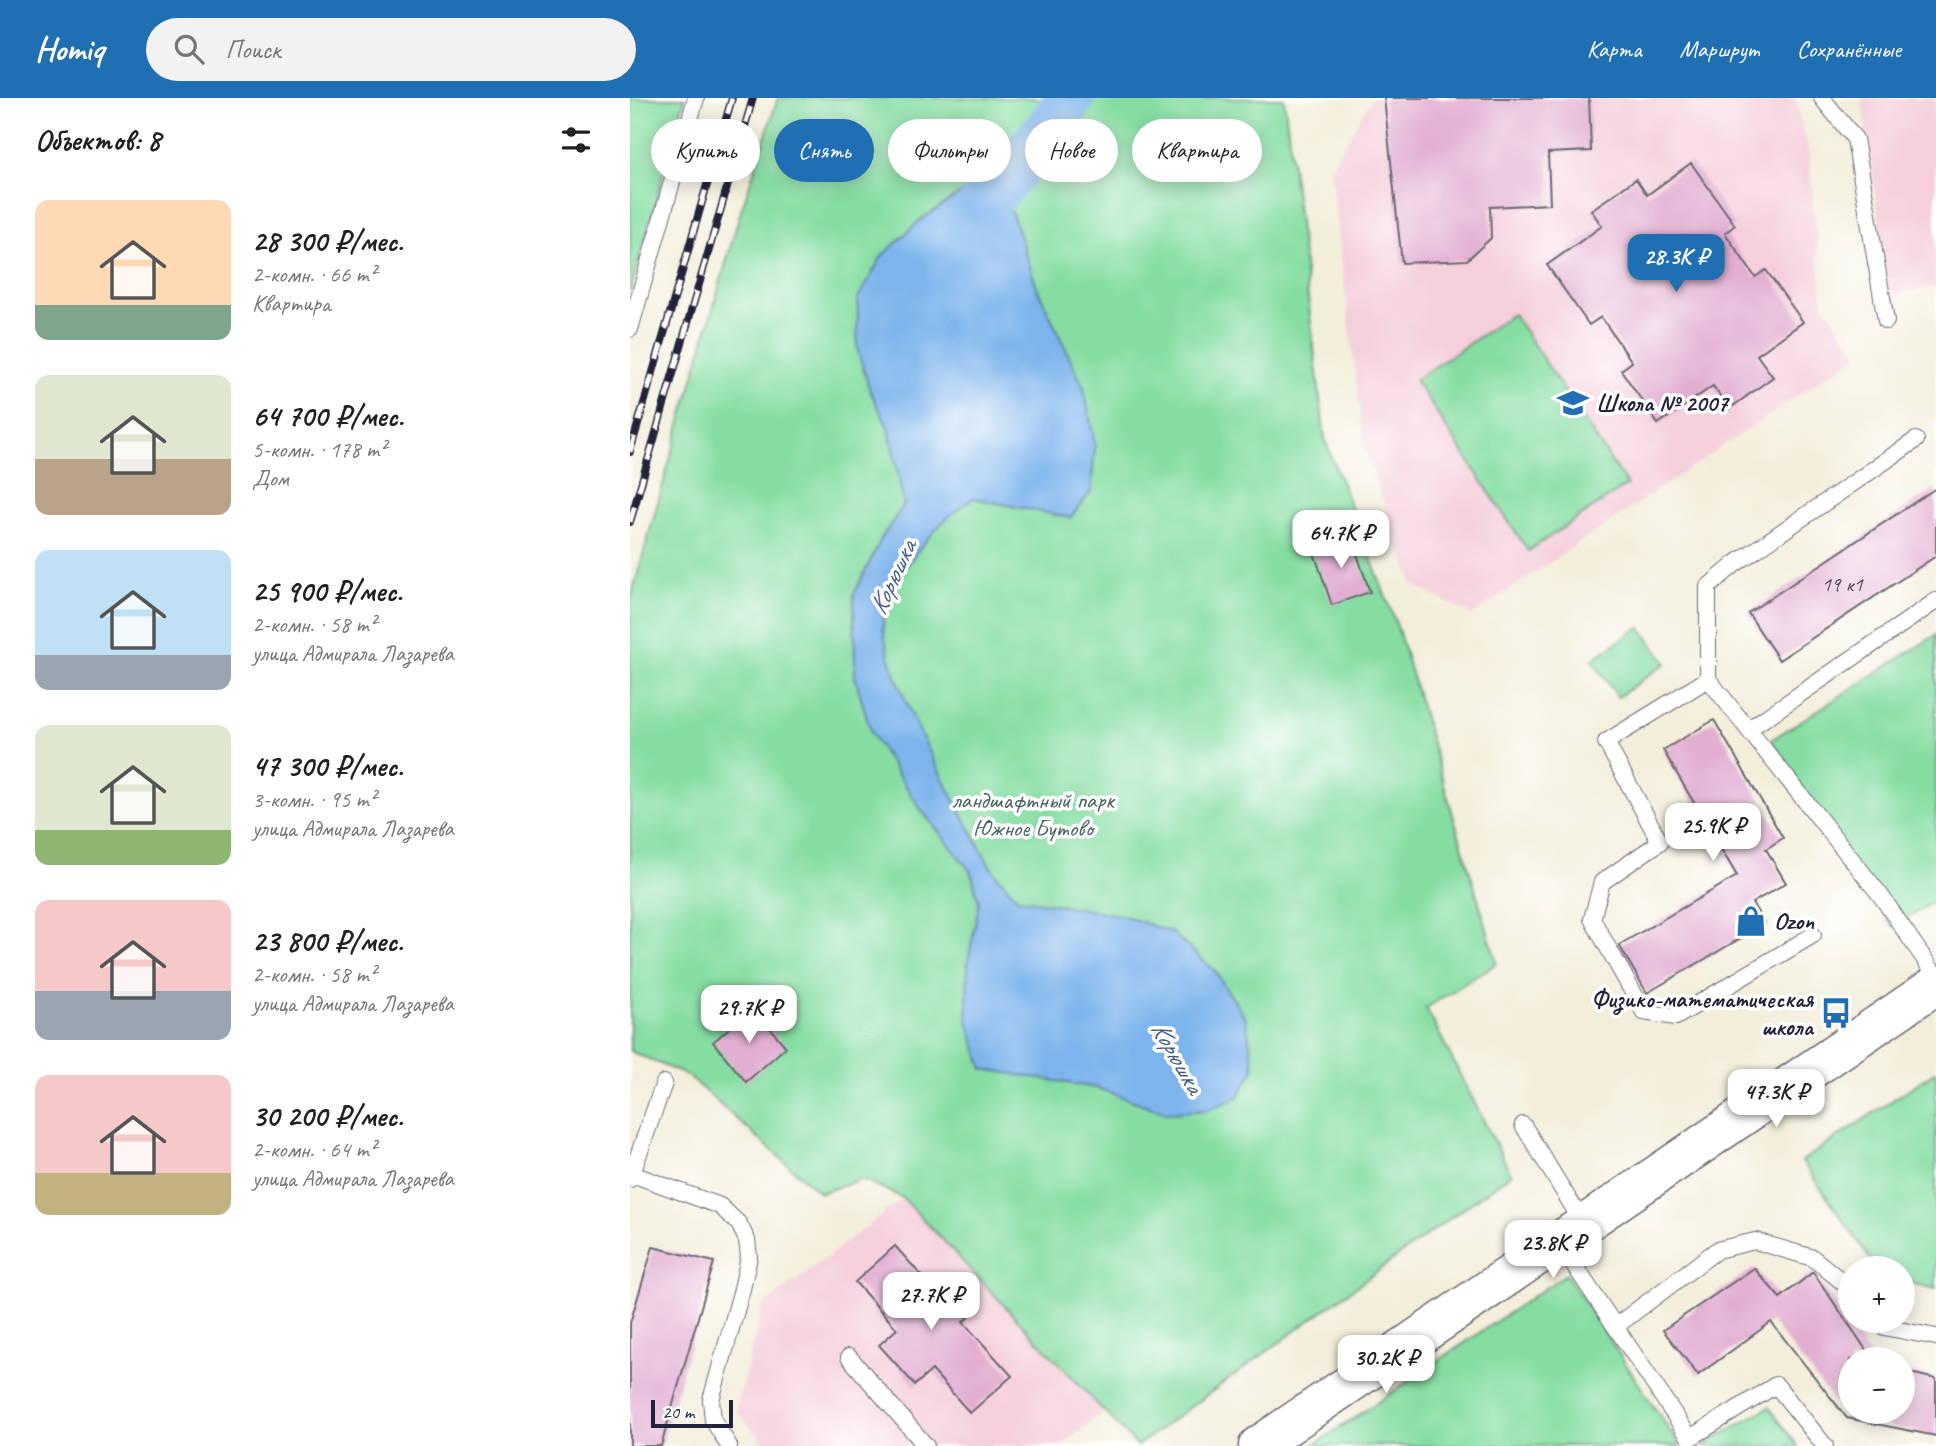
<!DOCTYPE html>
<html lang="ru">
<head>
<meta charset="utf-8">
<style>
	body { margin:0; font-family:Caveat,sans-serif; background:#f2f2f2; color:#202124; height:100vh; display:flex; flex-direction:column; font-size:26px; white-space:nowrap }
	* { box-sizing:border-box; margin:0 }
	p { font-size:23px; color:#757577 }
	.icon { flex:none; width:38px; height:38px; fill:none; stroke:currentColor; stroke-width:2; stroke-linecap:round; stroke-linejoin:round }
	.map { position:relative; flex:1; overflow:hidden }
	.drawer { display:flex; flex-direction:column; background:#fff; width:630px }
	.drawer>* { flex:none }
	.guide { position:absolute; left:21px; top:21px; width:665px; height:63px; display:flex; gap:14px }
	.fabs { position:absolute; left:1208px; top:1158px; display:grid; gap:14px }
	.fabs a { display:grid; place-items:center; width:77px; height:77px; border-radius:50%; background:#fff; box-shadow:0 4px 18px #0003; font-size:35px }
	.scale { position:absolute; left:21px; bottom:18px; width:82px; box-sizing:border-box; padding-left:7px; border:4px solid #22223b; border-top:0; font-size:19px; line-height:24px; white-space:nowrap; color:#22223b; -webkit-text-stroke:5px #fff; paint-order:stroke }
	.price { position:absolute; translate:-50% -60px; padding:0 16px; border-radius:14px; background:#fff; color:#222; font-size:23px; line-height:46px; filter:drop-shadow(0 2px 4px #0008) }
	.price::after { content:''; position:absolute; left:50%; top:42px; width:21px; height:16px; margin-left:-10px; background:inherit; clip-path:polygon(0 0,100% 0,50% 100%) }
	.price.active { background:#1f6fb2; color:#fff }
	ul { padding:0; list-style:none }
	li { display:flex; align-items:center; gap:21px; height:175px; padding:0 35px }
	li span { display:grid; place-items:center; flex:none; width:196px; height:140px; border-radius:14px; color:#555 }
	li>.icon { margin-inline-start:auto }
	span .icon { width:84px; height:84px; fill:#fffc; stroke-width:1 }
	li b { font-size:30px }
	h2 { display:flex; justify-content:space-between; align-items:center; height:84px; padding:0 35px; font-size:30px }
	.pill { padding:0 24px; border-radius:32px; background:#fff; box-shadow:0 4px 18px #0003; font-size:24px; line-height:63px }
	.pill.active { background:#1f6fb2; color:#fff }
	header { display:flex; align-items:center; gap:42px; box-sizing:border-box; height:98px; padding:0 35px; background:#1f6fb2; color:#fff }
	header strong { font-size:33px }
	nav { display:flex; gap:38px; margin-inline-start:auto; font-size:24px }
	.search { width:490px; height:63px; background:#f2f2f2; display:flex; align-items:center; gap:18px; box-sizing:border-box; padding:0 24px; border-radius:38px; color:#757577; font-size:26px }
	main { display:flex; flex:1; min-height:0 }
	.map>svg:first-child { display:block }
	.built { fill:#f5cfdb }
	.green { fill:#85dda2; stroke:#54806e; stroke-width:2 }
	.water { fill:#7db4ec; stroke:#506b94; stroke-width:2 }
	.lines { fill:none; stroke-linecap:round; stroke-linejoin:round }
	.river { stroke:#7db4ec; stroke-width:49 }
	.building { fill:#e2afd2 }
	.service-casing { stroke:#6b6973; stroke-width:18 }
	.tertiary-casing { stroke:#6b6973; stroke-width:41 }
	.service { stroke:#fff; stroke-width:16 }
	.tertiary { stroke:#fff; stroke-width:38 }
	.rail-casing { stroke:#22223b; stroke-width:8 }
	.rail { stroke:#fff; stroke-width:5; stroke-dasharray:16; stroke-linecap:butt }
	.labels { text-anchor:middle; stroke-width:7; stroke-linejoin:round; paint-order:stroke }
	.number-label { font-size:21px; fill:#524561 }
	.poi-label { font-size:24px; font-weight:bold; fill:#22223b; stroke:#fff; text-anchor:start }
	.park-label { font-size:24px; fill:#45635f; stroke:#fff }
	.water-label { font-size:26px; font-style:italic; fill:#465c82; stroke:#fff }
</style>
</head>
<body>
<header>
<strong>Homiq</strong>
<div class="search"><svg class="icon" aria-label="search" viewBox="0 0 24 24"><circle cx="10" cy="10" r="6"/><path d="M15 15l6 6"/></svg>Поиск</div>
<nav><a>Карта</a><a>Маршрут</a><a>Сохранённые</a></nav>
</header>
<main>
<section class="drawer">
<h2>Объектов: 8<svg class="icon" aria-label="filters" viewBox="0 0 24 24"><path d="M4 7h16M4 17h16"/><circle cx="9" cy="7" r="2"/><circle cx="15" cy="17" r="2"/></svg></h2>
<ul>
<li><span style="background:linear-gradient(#ffd9b3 75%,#7fa58c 0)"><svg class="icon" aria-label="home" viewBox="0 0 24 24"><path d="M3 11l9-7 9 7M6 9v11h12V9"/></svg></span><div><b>28 300 ₽/мес.</b><p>2-комн. · 66 m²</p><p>Квартира</p></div></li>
<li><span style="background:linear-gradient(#dfe7d0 60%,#b9a48a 0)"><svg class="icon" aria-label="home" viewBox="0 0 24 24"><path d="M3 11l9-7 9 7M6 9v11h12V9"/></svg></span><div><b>64 700 ₽/мес.</b><p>5-комн. · 178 m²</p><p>Дом</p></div></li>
<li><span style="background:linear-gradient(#bfe0f5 75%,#9aa5b1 0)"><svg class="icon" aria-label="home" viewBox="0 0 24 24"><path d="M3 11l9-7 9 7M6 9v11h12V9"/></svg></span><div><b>25 900 ₽/мес.</b><p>2-комн. · 58 m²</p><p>улица Адмирала Лазарева</p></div></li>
<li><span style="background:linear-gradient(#dfe7d0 75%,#8fb573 0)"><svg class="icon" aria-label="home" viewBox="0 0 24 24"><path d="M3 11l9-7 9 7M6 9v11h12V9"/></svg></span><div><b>47 300 ₽/мес.</b><p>3-комн. · 95 m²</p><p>улица Адмирала Лазарева</p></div></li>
<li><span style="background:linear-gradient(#f6c9c9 65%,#9aa5b1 0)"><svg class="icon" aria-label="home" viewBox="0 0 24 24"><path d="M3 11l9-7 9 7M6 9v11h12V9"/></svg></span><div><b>23 800 ₽/мес.</b><p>2-комн. · 58 m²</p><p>улица Адмирала Лазарева</p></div></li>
<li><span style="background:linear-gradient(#f6c9c9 70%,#c2b280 0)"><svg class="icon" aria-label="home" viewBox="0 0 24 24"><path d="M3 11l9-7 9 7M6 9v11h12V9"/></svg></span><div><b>30 200 ₽/мес.</b><p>2-комн. · 64 m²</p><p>улица Адмирала Лазарева</p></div></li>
</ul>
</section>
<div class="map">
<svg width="1306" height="1348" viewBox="0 0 1306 1348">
	<rect width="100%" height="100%" fill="#fff"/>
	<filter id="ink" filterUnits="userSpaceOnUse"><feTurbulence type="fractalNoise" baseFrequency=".0143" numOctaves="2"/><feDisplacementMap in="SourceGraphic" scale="14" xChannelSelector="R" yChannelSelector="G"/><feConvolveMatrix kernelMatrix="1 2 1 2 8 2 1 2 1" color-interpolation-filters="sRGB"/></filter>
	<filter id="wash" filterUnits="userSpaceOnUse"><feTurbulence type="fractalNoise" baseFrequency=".00686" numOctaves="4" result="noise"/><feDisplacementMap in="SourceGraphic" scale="28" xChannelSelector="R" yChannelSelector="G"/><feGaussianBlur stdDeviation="1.57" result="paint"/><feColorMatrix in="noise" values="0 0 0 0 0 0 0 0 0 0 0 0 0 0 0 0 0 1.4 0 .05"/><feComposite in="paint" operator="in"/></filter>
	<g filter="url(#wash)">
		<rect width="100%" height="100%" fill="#f3eeda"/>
		<path class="built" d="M742 0H1165L1178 50 1193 205 1228 257 842 517 783 487 735 353 700 70Z
			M1232 0H1306V189L1259 197Z
			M273 1100 474 1314 431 1348H137L106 1312 132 1209Z"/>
		<path class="green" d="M0 0H55L0 194Z
			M148 0H654L695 342 767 528 867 865 796 910 881 1076 507 1348 273 1100 232 1081 190 1095 58 978 0 953V503L109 119Z
			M883 216 997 387 898 453 785 282Z
			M1010 529 1036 565 988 599 962 562Z
			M1306 537V802L1263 829 1141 642Z
			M1306 973V1191L1272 1183V1171H1247L1172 1063Z
			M936 1176 1050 1348H683Z
			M1139 1309 1168 1348H1072Z"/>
		<path class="water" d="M372 87 408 192 454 290 465 347 461 394 440 420 344 400C310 420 263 476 254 515 243 564 335 720 360 768 367 779 379 790 387 800L495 818 542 835 584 872 616 921 624 971 608 999 578 1012 537 1015 467 990 353 971 337 920 338 863 349 805 341 774 292 713 241 635 225 578 224 496 252 439 274 407 259 331 240 293 227 250 228 200 252 158 289 123 332 94Z"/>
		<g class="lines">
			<path class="river" d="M327 136 418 33 440 0"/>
		</g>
		<g id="blocks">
			<path class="building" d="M754 0H959L961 53 918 55 920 106 860 109 861 140 837 162 772 165Z
				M1061 65 1105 127 1095 135 1125 179 1136 172 1173 224 1127 257 1143 279 1099 311 1083 288 1028 326 991 272 1002 264 971 219 959 227 917 167 972 128 961 112 1006 81 1017 97Z
				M1306 390V458L1149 562 1118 515Z
				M720 436 740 494 702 507 682 449Z
				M1084 622 1153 740 1136 751 1156 785 1122 805 1135 826 1017 895 989 847 1107 778 1033 652Z
				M123 910 156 949 116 984 83 944Z
				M265 1148 317 1206 327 1197 343 1215 333 1224 382 1278 340 1315 302 1272 285 1287 249 1247 267 1231 225 1184Z
				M23 1149 84 1164 31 1348H0V1225Z
				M1124 1170 1150 1200 1183 1174 1243 1262H1220V1314H1272V1273L1306 1281V1338L1217 1320 1141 1224 1068 1277 1033 1232Z"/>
		</g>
	</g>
	<g filter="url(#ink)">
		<use href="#blocks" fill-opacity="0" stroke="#6b6973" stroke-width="2"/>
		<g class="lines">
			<defs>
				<path id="service" d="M1192 0 1225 41 1256 223
					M0 231 66 0
					M1286 342 1105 466 1078 489V581L1251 798 1306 878
					M1078 581 976 644 1030 744 972 784 962 821 1014 914 1046 919 1183 837
					M1119 631 1306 503
					M893 1027 953 1125
					M2 1076 90 1108 109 1126 117 1142 119 1159 112 1191 81 1302 83 1322 99 1348
					M0 1081 34 985
					M928 1143 1060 1340 1146 1287 1195 1348
					M1249 1223 1254 1229 1306 1239
					M986 1228 1087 1152 1125 1143 1183 1160 1220 1190
					M219 1259 296 1348"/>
				<path id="tertiary" d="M628 1348 1306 887"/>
			</defs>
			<use href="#service" class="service-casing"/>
			<use href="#tertiary" class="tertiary-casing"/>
			<use href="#service" class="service"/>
			<use href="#tertiary" class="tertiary"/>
			<defs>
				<path id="rail" d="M0 354 102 0
					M0 424 123 0"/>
			</defs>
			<use href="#rail" class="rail-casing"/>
			<use href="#rail" class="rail"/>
		</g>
	</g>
	<defs>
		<symbol id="school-bare" viewBox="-9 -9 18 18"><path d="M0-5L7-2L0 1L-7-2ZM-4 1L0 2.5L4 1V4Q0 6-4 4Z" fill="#1f6fb2" stroke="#fff" stroke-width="2.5" paint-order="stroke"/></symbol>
		<symbol id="shop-bare" viewBox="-9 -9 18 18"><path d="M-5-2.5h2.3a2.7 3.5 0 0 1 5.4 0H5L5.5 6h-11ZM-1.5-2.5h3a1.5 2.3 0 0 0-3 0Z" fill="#1f6fb2" stroke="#fff" stroke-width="2.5" paint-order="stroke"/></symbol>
		<symbol id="bus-bare" viewBox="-9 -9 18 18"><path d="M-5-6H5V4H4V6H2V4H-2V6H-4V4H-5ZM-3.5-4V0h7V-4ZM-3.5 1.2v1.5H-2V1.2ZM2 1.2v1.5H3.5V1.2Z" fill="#1f6fb2" stroke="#fff" stroke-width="2.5" paint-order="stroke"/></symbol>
	</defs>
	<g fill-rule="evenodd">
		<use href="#school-bare" x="921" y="283" width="44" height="44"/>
		<use href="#shop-bare" x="1099" y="801" width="44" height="44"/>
		<use href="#bus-bare" x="1184" y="893" width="44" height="44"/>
	</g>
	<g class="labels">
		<g class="number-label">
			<text x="1212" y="493">19 к1</text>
		</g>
		<g class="poi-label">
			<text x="966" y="313">Школа № 2007</text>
			<text x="1144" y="831">Ozon</text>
			<text x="1183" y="909" text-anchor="end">Физико-математическая<tspan x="1183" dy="28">школа</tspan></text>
		</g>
		<g class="park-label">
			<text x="403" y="710">ландшафтный парк<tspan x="403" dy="28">Южное Бутово</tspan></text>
		</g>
		<g class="water-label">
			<text transform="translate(262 479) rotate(-65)" y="9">Корюшка</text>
			<text transform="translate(548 959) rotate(60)" y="9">Корюшка</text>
		</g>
	</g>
</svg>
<div class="fabs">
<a>+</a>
<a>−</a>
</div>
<div class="scale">20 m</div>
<b class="price active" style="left:1046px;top:196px">28.3K ₽</b>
<b class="price" style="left:711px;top:472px">64.7K ₽</b>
<b class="price" style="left:1083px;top:765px">25.9K ₽</b>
<b class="price" style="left:119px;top:947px">29.7K ₽</b>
<b class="price" style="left:1146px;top:1031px">47.3K ₽</b>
<b class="price" style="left:923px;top:1182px">23.8K ₽</b>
<b class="price" style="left:301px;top:1234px">27.7K ₽</b>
<b class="price" style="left:756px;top:1297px">30.2K ₽</b>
<div class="guide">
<a class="pill">Купить</a>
<a class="pill active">Снять</a>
<a class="pill">Фильтры</a>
<a class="pill">Новое</a>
<a class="pill">Квартира</a>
</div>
</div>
</main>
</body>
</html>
